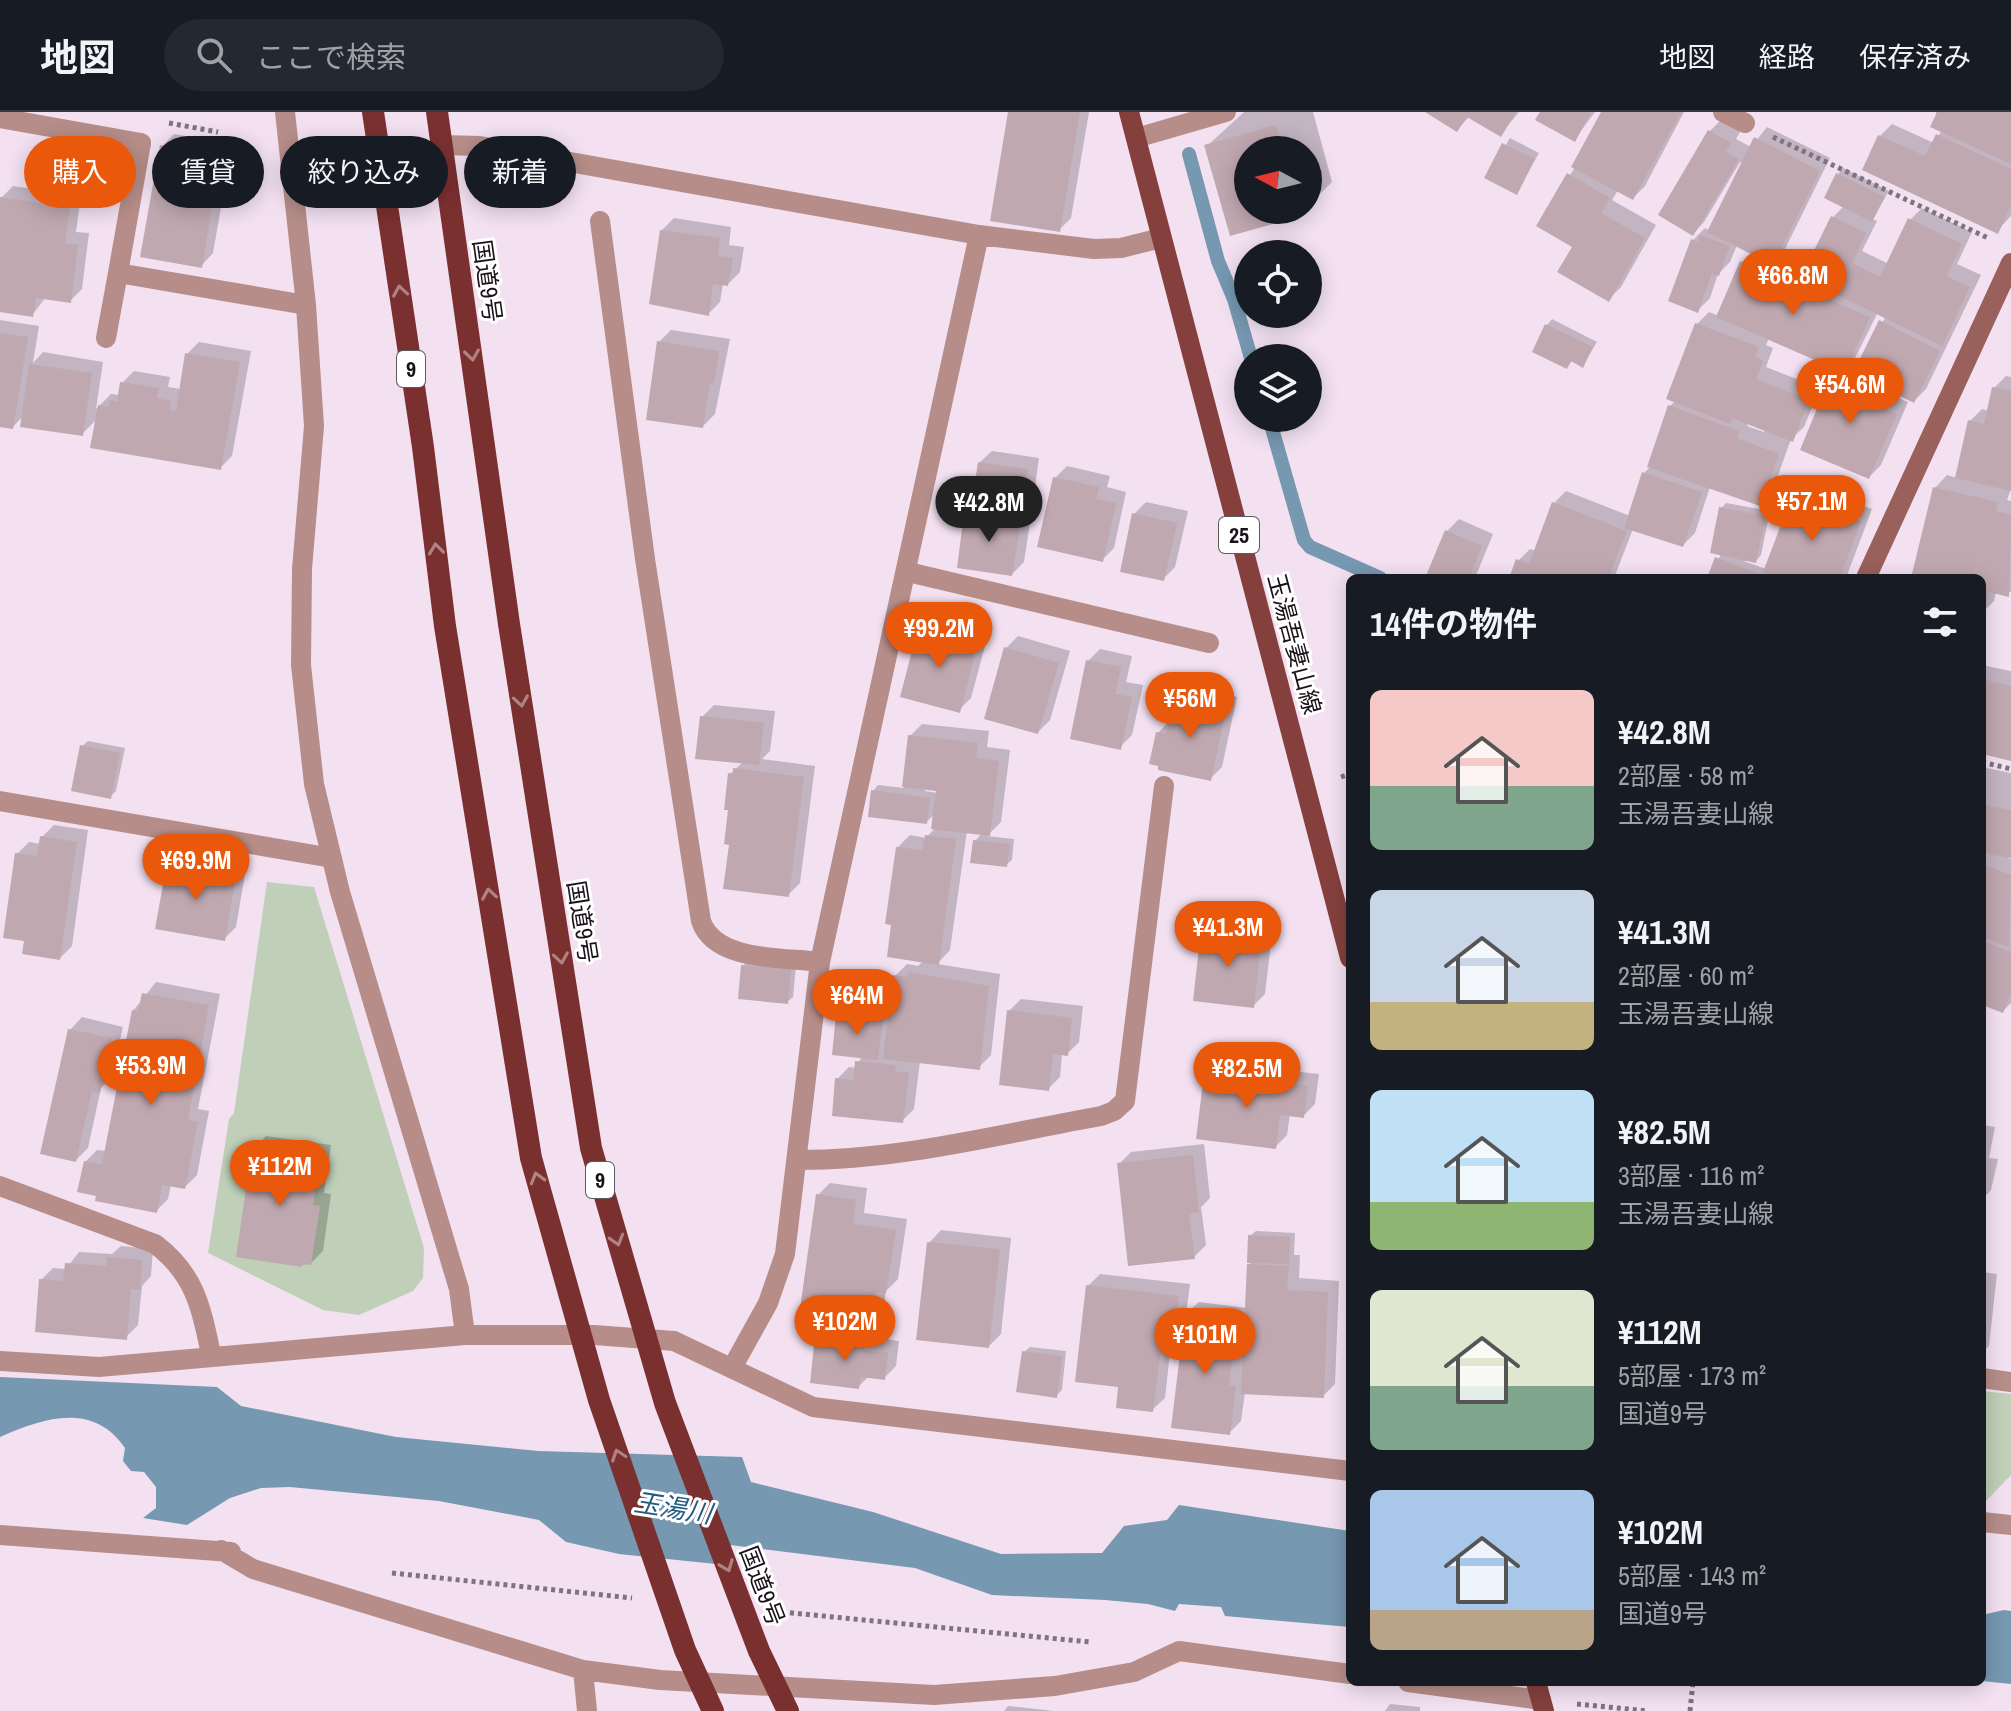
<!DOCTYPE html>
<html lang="ja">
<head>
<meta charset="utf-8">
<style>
	body { margin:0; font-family:"Archivo Narrow","Noto Sans JP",sans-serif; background:#242831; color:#f1f3f6; height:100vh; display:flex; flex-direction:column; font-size:30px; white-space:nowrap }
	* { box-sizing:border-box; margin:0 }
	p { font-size:26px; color:#9ea1a6 }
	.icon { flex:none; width:44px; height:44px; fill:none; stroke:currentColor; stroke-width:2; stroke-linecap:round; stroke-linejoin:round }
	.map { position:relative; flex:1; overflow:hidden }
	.drawer { position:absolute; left:1346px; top:462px; width:640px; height:1112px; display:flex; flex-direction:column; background:#171b24; border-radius:12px; box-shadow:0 4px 20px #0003 }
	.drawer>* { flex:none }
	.banner { position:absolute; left:24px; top:24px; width:760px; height:72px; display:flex; gap:16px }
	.needle { width:52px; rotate:277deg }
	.tools { position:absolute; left:1234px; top:24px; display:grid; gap:16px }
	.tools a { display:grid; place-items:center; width:88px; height:88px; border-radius:50%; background:#171b24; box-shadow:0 4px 20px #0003; font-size:40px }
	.price { position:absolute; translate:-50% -68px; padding:0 18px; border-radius:28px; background:#ea580c; color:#fff; font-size:26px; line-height:52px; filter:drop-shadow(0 2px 4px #0008) }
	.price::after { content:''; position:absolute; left:50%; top:48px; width:24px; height:18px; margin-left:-12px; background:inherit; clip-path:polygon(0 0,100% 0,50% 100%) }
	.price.on { background:#222; color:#fff }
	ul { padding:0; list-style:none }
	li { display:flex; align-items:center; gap:24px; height:200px; padding:0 24px }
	li span { display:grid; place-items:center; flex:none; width:224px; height:160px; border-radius:12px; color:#555 }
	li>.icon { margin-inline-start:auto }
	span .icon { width:96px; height:96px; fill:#fffc; stroke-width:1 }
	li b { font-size:34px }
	h2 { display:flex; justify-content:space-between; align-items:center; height:96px; padding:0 24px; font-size:34px }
	.tag { padding:0 28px; border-radius:36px; background:#171b24; box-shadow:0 4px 20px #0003; font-size:28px; line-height:72px }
	.tag.on { background:#ea580c; color:#fff }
	header { display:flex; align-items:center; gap:48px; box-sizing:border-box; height:112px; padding:0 40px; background:#171b24; border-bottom:2px solid #363941 }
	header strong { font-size:38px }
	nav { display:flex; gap:44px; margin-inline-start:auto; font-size:28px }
	.search { width:560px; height:72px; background:#242831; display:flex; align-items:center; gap:20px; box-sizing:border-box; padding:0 28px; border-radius:44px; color:#9ea1a6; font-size:30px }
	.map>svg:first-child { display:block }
	.green { fill:#bfcfb8 }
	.water { fill:#7698b0 }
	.shadow { fill:#0003; fill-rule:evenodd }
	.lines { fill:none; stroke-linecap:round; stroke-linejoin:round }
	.stream { stroke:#7698b0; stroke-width:14 }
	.building { fill:#c0a8b0 }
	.path { stroke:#7e737e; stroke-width:5; stroke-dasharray:4 4; stroke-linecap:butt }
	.service { stroke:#b68d89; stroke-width:20 }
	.minor { stroke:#b68d89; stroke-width:20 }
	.tertiary { stroke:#b68d89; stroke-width:20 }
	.secondary { stroke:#9a605c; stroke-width:20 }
	.primary { stroke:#85403d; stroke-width:20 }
	.trunk { stroke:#7b3030; stroke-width:22 }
	.oneway { stroke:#b08383 }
	.labels { text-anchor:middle; stroke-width:6; stroke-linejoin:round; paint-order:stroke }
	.shield { fill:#fff; stroke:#5e5a5e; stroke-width:2 }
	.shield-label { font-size:22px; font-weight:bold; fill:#191319 }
	.street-label { font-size:24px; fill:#191319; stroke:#fff }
	.water-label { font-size:26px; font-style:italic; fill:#245d80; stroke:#fff }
</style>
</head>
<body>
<header>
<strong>地図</strong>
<div class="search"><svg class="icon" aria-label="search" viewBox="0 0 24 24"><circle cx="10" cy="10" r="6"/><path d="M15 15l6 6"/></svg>ここで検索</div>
<nav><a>地図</a><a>経路</a><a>保存済み</a></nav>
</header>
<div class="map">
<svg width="2011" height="1599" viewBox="0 0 2011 1599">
	<rect width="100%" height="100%" fill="#f3e1f2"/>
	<path class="green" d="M267 770 314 775 424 1136 423 1166 413 1179 359 1203 323 1198 208 1141 229 1007 234 1001Z
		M1982 1279 2011 1282V1363L1985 1390H1982Z"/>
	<path class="water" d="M0 1265 217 1275 241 1294 396 1325 538 1339 742 1345 751 1370 873 1400 1001 1442 1102 1441 1124 1414 1167 1408 1179 1393 1350 1419V1515L1225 1504 1221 1495 1179 1492 1175 1499 1148 1492 1105 1488 992 1483 915 1456 730 1433 716 1452 619 1442 566 1430 539 1408 439 1389 290 1375 261 1376 230 1386 187 1413 143 1406 156 1396V1375L144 1360 131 1359 123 1349 125 1336C93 1289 43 1306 0 1325Z
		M2004 1498 2011 1499V1572L1982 1569V1503Z"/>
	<path class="shadow" d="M1010 0H1089L1071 106 1059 118Z
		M1244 0H1313L1332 70 1308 94V38H1248V98H1304L1231 122 1207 34Z
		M1429 0H1519L1500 23 1470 4 1457 17Z
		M1542 0H1595L1575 27Z
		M1603 0H1684L1645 74 1633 86 1618 78 1612 88 1656 113 1621 175 1609 187 1574 134 1539 114 1575 55Z
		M1936 0H2011V104L1997 119 1880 24 1892 12 1934 31 1942 18Z
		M1722 7 1741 18 1736 27 1751 35 1767 15 1830 46 1784 139 1775 148 1806 161 1832 106 1844 94 1838 62 1843 56 1889 79 1872 107 1877 109 1862 139 1889 152 1910 108 1922 96 1972 120 1957 152 1981 163 1926 277 1914 289 1898 281 1896 285 1908 290 1881 353 1869 365 1834 261 1839 256 1769 226 1766 233 1773 236 1766 255 1820 276 1804 315 1791 327 1772 380 1760 392 1710 375 1695 421 1683 433 1633 417 1614 466H1511L1518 449 1530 437 1536 439 1554 391 1566 379 1630 404 1644 361 1651 354 1670 294 1675 289 1697 212 1709 200 1719 204 1742 150 1752 140 1737 133 1730 150 1718 162 1710 186 1698 198 1693 128 1705 116 1708 118 1743 51 1740 50 1704 110 1693 122 1710 19ZM1878 200 1886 204 1858 255 1852 252ZM1749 310 1765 317 1764 320 1747 314Z
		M174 22 224 31 218 65 226 67 213 141 201 154 162 34Z
		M1510 26 1539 41 1517 80 1487 65Z
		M13 74 81 84 76 120 89 121 82 177 70 189 46 185 33 202 0 198V94L1 86Z
		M674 106 731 115 729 133 744 135 740 160 728 172 723 171 720 190 708 202 662 118Z
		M1552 207 1597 230 1583 253 1573 248 1566 255 1547 213Z
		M0 208 39 214 33 251 43 240 103 250 96 297 111 282 118 283 122 271 134 259 170 265 168 275 181 277 187 242 199 230 251 239 232 344 220 356 97 307 82 322 23 304 13 315 0 313Z
		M671 218 730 227 715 302 703 314 659 230Z
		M2006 264 2011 265V377L2007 388 2011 389V480H1996L1994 489 1982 501V466H1913L1935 376 1947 363 1957 366 1970 309 1982 297 1989 299 1994 276Z
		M992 339 1039 346 1033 389 1025 397 1032 398 1024 450 1012 462 966 402 973 395 979 351Z
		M1067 354 1110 364 1107 375 1126 380 1114 436 1102 448 1055 366Z
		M1805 373 1872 397 1846 466H1709L1721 442V396L1726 391 1770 399 1761 443 1756 449H1743L1766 457 1793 385Z
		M1146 390 1188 399 1175 455 1163 467 1134 402Z
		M1459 407 1493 422 1475 466H1427L1447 419Z
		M940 503 972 512 971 518 988 523 971 586 959 598 919 521Z
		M1018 524 1070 539 1050 608 1038 620 1006 536Z
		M1100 537 1132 544 1126 570 1143 573 1132 623 1120 635 1088 549Z
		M1982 553 2011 559V647L1982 640Z
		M1188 574 1237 585 1222 655 1210 667 1158 621 1171 607 1176 586Z
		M714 593 775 599 770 639 762 647 815 654 800 771 788 783 731 731 730 662 743 650 702 605Z
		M922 612 989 619 987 635 1010 638 1001 710 987 724 1014 727 1012 748 1006 753 975 729 982 721 967 719 950 838 937 852 1000 862 991 943 979 955 920 949 914 997 902 1009 837 967 849 955 856 956 862 944 838 904 844 898 890 904 895 864 907 852 918 854 924 848 897 736 910 723 926 726 936 715 935 702 926 710 873 679 878 673 904 676 910 624ZM925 675 938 677V681L925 679Z
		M88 629 125 636 116 679 110 685 82 634Z
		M1982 655 2011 661V744L2008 746 2011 747V891L2003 899 1982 891V746L1989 740 1982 739Z
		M54 713 88 718 72 834 60 846 26 828 17 742 29 730 41 732 42 725Z
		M181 738 247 750 236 815 224 827 169 750Z
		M1215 806 1273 813 1265 882 1253 894 1203 819Z
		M748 848 796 853 793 885 787 890 743 854Z
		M156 870 220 882 198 997 209 999 197 1063 185 1075 171 1073 168 1087 156 1099 85 1050 97 1038 106 1039 133 899Z
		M1021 887 1083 894 1079 930 1067 942H1062L1060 965 1048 977 1009 899Z
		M82 905 123 915 111 966 101 976 88 1036 76 1048 70 918Z
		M1218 951 1319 962 1315 992 1303 1004 1290 1002 1287 1023 1275 1035 1206 963Z
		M1982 1013 1995 1015 1989 1046 1998 1047 1991 1078 1982 1088Z
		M266 1024 331 1033 324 1081 331 1082 323 1139 311 1151 301 1153 254 1036Z
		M1204 1032 1210 1086 1201 1095 1206 1133 1194 1145 1119 1052 1131 1040Z
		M830 1071 867 1076 864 1101 907 1107 898 1167 886 1179 883 1200 871 1212 818 1083Z
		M941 1118 1011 1126 1001 1222 989 1234 929 1131Z
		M1256 1119 1295 1121 1294 1143H1300L1299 1166 1339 1169 1335 1272 1323 1284 1245 1280 1241 1309 1229 1321 1186 1208 1172 1222 1165 1286 1152 1298 1121 1274 1088 1174 1100 1162 1190 1172 1186 1202 1199 1190 1247 1196 1249 1153 1253 1149 1250 1124Z
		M121 1134 153 1137 151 1164 142 1174 138 1213 126 1225 41 1168 53 1156 66 1157 79 1140 112 1142Z
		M1982 1160 1997 1162 1989 1234 1982 1241Z
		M829 1213 876 1219 875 1226 899 1229 896 1254 884 1266 869 1264 858 1275 817 1225Z
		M1030 1235 1066 1239 1062 1278 1056 1284 1024 1240Z
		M1390 1592 1420 1595V1599H1385Z
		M1008 1594 1054 1599H1004Z"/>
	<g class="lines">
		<path class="stream" d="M1189 42 1218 149 1234 187 1251 246
			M1269 306 1304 428 1310 435 1380 466"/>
	</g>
	<path class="building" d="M1008 0H1080L1060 120 990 109Z
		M1425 0H1516L1501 25 1467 5 1457 20Z
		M1540 0H1591L1575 30 1535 8Z
		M1601 0H1681L1633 88 1571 55Z
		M1937 0H2011V52L1930 15Z
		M1276 13 1283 38H1248V98H1299L1301 104 1230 124 1204 33Z
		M1708 18 1731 31 1726 40 1739 47 1693 124 1658 103Z
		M1936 22 2011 57V93L1998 122 1862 58 1878 23 1925 44Z
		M1754 25 1820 59 1773 153 1707 120Z
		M1502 31 1535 47 1517 83 1484 66Z
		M160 33 213 43 207 77 215 78 202 156 140 145Z
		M1567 61 1610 86 1601 101 1645 126 1609 190 1557 160 1572 135 1536 114Z
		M1836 61 1885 85 1872 110 1824 86Z
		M0 85 70 95 65 131 78 133 71 191 36 186 33 205 0 200Z
		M1831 104 1866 121 1852 151 1880 165 1908 106 1962 132 1946 164 1970 175 1942 234 1801 165Z
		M660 118 720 126 718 144 733 146 728 174 713 172 709 204 649 192Z
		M1700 123 1730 134 1719 164 1712 161 1698 201 1668 189 1691 127 1698 130Z
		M1740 149 1870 205 1845 261 1716 205Z
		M1879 208 1940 239 1914 291 1853 261Z
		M1695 211 1759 235 1755 245 1763 249 1756 267 1809 288 1793 330 1732 306 1730 312 1666 287Z
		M1545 212 1593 235 1583 256 1571 249 1567 257 1532 240Z
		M0 221 28 225 13 317 0 315Z
		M657 229 719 239 714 271H710L703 316 646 308Z
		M185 241 240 250 221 358 90 336 98 293 109 295 110 288 117 290 120 270 159 276 157 286 171 289 170 298 176 299Z
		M29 252 92 261 83 324 20 315Z
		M1832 260 1891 285 1886 297 1897 302 1869 367 1800 338Z
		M1992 275 2011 279V379L1955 366 1968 308 1984 312Z
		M1668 293 1739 319 1737 326 1779 342 1760 394 1647 355Z
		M978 350 1028 357 1021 403 971 396Z
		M1642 360 1702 380 1683 435 1624 416Z
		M1053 365 1099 375 1096 387 1116 391 1103 450 1037 435Z
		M1933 375 1998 390 1996 399 2011 403 2009 485 1989 480 1983 502 1982 466H1911Z
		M1792 384 1861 409 1840 466H1779L1763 460Z
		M1552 390 1627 419 1608 466H1509L1516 447 1529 452Z
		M1719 395 1766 404 1756 451 1710 441Z
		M964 401 1021 409 1012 464 957 456Z
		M1132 401 1177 411 1164 469 1120 460Z
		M1445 418 1482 434 1469 466H1425Z
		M1715 445 1769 466H1707Z
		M926 514 962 524 960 530 977 534 960 601 900 585 917 520 925 522Z
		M1004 535 1059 551 1038 622 984 607Z
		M1086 548 1121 555 1115 582 1132 585 1121 638 1070 627Z
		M1982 567 2011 574V649L1982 642Z
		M1175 585 1226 597 1211 669 1158 658V654L1149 652 1156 620 1166 622Z
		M700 604 764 611 759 653 695 647Z
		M908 623 978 631 976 646 999 649 990 724 931 717 936 679 902 675Z
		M80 633 120 641 111 687 71 679Z
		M733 656 804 665 789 785 723 777 729 733 724 732 728 698H724L728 661 733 662Z
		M871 678 930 686 927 712 868 705Z
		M1982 693 2011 698V746L1982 741Z
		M925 723 956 727 939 853 887 845 891 813 885 812 896 735 922 738Z
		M40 724 77 730 60 848 22 842 24 829 3 826 15 741 37 744Z
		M973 728 1010 732 1007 755 970 751Z
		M167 750 236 762 225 829 155 817Z
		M1982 752 2011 763 2009 835 1982 825Z
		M1201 818 1262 824 1254 896 1193 889Z
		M1982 829 2011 840V881L2003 901 1982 893Z
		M741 853 791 858 788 892 738 887Z
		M909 860 989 874 980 958 883 947 893 863 908 865Z
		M142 881 209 893 188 1008 198 1010 185 1077 162 1073 157 1101 95 1089 96 1084 77 1080 84 1049 102 1052 132 898 138 899Z
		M1007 898 1072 906 1068 944 1053 942 1049 979 999 973Z
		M836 903 883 908 878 948 832 943Z
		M68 917 112 926 100 981 92 979 76 1050 40 1042Z
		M855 949 896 953 895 959 909 961 903 1011 832 1004 835 966 853 968Z
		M1204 962 1308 974 1304 1006 1280 1003 1276 1037 1196 1027Z
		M252 1035 320 1045 313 1093 320 1094 311 1153 302 1152V1155L236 1145Z
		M1193 1043 1199 1100 1189 1102 1195 1147 1128 1154 1117 1051Z
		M816 1082 856 1088 853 1112 896 1118 886 1181 876 1180 871 1214 799 1204Z
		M1248 1123 1290 1125 1289 1152 1247 1151Z
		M927 1130 1000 1137 989 1236 916 1228Z
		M107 1145 142 1148 140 1178 131 1177 127 1228 35 1220 39 1167 63 1169 65 1151 106 1154Z
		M1247 1152 1289 1154 1287 1178 1328 1180 1324 1286 1241 1282Z
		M1086 1173 1179 1184 1174 1223 1163 1221 1153 1300 1116 1296 1118 1275 1075 1270Z
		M1185 1201 1237 1208 1229 1273 1236 1274 1230 1323 1171 1316Z
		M815 1224 865 1230 864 1238 888 1241 885 1268 861 1265 859 1277 810 1271Z
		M1022 1239 1062 1244 1057 1286 1016 1280Z"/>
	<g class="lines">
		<path class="path" d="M169 11 218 20
			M1773 25 1988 126
			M1982 650 2011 657
			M1341 665 1350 662
			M392 1461 632 1486
			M782 1500 1090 1530
			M1577 1592 1648 1599
			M1690 1599 1693 1570"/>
		<path class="service" d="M0 6 141 31
			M1136 26 1226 0"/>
		<path class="minor" d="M285 0 306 193 314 314 302 457 301 553 314 672 340 780 459 1177 465 1223
			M1723 0 1745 11
			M141 31 118 161 306 193
			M441 33 480 34 979 123 1094 137 1121 136 1161 126
			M600 109 645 447 701 809C715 850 783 845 820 850
			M106 226 118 161
			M908 460 1209 531
			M0 689 332 746
			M798 1048C902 1048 1000 1022 1101 1004L1114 999 1125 989 1164 674
			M0 1074 155 1132C195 1162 201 1195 211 1242
			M0 1249 99 1255 465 1223H594L674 1229 813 1295 1350 1359
			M732 1256 768 1191 785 1142 820 850 979 123
			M1982 1266 2011 1270
			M0 1423 231 1440
			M221 1438 253 1457 583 1558 660 1568 934 1583 1055 1574 1134 1560 1179 1539 1350 1562
			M583 1558 587 1599
			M1408 1570 1541 1588"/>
		<path class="tertiary" d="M1982 1410 2011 1413"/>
		<path class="secondary" d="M1866 466 2011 151"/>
		<path class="primary" d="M1129 0 1350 846
			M1536 1570 1544 1599"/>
		<path class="trunk" d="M373 0 423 335 445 514 531 1046 599 1288 685 1538 713 1599
			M437 0 509 512 591 1036 665 1291 759 1539 788 1599"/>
	</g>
	<defs><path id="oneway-chevron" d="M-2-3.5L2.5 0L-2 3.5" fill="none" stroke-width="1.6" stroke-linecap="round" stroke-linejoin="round" transform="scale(2)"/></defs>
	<g class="oneway">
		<use href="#oneway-chevron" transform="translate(400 179) rotate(-99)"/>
		<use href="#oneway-chevron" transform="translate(472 243) rotate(82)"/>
		<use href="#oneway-chevron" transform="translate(436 437) rotate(-97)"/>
		<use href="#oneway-chevron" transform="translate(521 589) rotate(81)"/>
		<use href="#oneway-chevron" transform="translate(489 782) rotate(-99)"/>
		<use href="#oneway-chevron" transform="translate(561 846) rotate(81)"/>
		<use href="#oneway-chevron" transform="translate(537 1066) rotate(-106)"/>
		<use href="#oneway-chevron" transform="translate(617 1128) rotate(74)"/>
		<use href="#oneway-chevron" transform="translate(618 1343) rotate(-109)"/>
		<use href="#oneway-chevron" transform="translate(727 1454) rotate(69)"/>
	</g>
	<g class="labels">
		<g class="shield">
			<rect x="397" y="239" width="28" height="36" rx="6"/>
			<rect x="1219" y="405" width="40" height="36" rx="6"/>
			<rect x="586" y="1050" width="28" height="36" rx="6"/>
		</g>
		<g class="shield-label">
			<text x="411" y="265">9</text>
			<text x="1239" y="431">25</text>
			<text x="600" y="1076">9</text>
		</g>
		<g class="street-label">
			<text transform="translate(487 169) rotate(82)" y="8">国道9号</text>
			<text transform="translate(1294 532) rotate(75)" y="8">玉湯吾妻山線</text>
			<text transform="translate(582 810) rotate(81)" y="8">国道9号</text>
			<text transform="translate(762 1474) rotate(69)" y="8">国道9号</text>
		</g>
		<g class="water-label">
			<text transform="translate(673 1396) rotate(9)" y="9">玉湯川</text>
		</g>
	</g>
</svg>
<div class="tools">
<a><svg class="needle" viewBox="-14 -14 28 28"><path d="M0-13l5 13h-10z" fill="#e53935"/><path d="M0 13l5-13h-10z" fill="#9ea1a6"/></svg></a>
<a><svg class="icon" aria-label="locate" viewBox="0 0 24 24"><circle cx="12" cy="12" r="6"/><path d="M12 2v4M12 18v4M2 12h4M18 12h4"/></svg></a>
<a><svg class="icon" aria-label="layers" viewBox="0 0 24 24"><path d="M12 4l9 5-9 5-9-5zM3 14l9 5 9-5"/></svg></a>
</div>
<b class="price" style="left:1793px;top:205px">¥66.8M</b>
<b class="price" style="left:1850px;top:314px">¥54.6M</b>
<b class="price" style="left:1812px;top:431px">¥57.1M</b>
<b class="price on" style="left:989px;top:432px">¥42.8M</b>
<b class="price" style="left:939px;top:558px">¥99.2M</b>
<b class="price" style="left:1190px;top:628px">¥56M</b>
<b class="price" style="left:196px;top:790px">¥69.9M</b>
<b class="price" style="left:1228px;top:857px">¥41.3M</b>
<b class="price" style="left:857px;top:925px">¥64M</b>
<b class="price" style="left:151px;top:995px">¥53.9M</b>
<b class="price" style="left:1247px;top:998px">¥82.5M</b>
<b class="price" style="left:280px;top:1096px">¥112M</b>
<b class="price" style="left:845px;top:1251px">¥102M</b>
<b class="price" style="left:1205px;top:1264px">¥101M</b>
<div class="banner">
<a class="tag on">購入</a>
<a class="tag">賃貸</a>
<a class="tag">絞り込み</a>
<a class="tag">新着</a>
</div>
<section class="drawer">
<h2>14件の物件<svg class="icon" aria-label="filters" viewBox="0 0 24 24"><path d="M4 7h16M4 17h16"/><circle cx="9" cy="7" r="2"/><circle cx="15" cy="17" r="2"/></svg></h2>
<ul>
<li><span style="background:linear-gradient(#f6c9c9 60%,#7fa58c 0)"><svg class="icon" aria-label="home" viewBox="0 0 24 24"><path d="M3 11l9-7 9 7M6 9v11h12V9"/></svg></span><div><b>¥42.8M</b><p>2部屋 · 58 m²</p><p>玉湯吾妻山線</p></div></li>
<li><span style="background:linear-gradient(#c9d6e8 70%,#c2b280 0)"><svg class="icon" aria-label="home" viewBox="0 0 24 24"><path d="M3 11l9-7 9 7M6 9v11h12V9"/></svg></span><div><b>¥41.3M</b><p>2部屋 · 60 m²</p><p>玉湯吾妻山線</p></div></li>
<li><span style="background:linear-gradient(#bfe0f5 70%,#8fb573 0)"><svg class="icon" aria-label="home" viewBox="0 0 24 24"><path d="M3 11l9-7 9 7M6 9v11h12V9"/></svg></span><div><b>¥82.5M</b><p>3部屋 · 116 m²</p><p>玉湯吾妻山線</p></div></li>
<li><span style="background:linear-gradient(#dfe7d0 60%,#7fa58c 0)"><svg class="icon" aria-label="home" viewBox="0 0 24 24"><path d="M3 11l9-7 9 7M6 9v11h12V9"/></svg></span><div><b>¥112M</b><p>5部屋 · 173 m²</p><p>国道9号</p></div></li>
<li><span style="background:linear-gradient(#a9c7e8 75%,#b9a48a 0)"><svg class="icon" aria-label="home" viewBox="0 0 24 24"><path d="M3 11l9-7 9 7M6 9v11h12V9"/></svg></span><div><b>¥102M</b><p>5部屋 · 143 m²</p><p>国道9号</p></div></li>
</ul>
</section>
</div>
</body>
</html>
